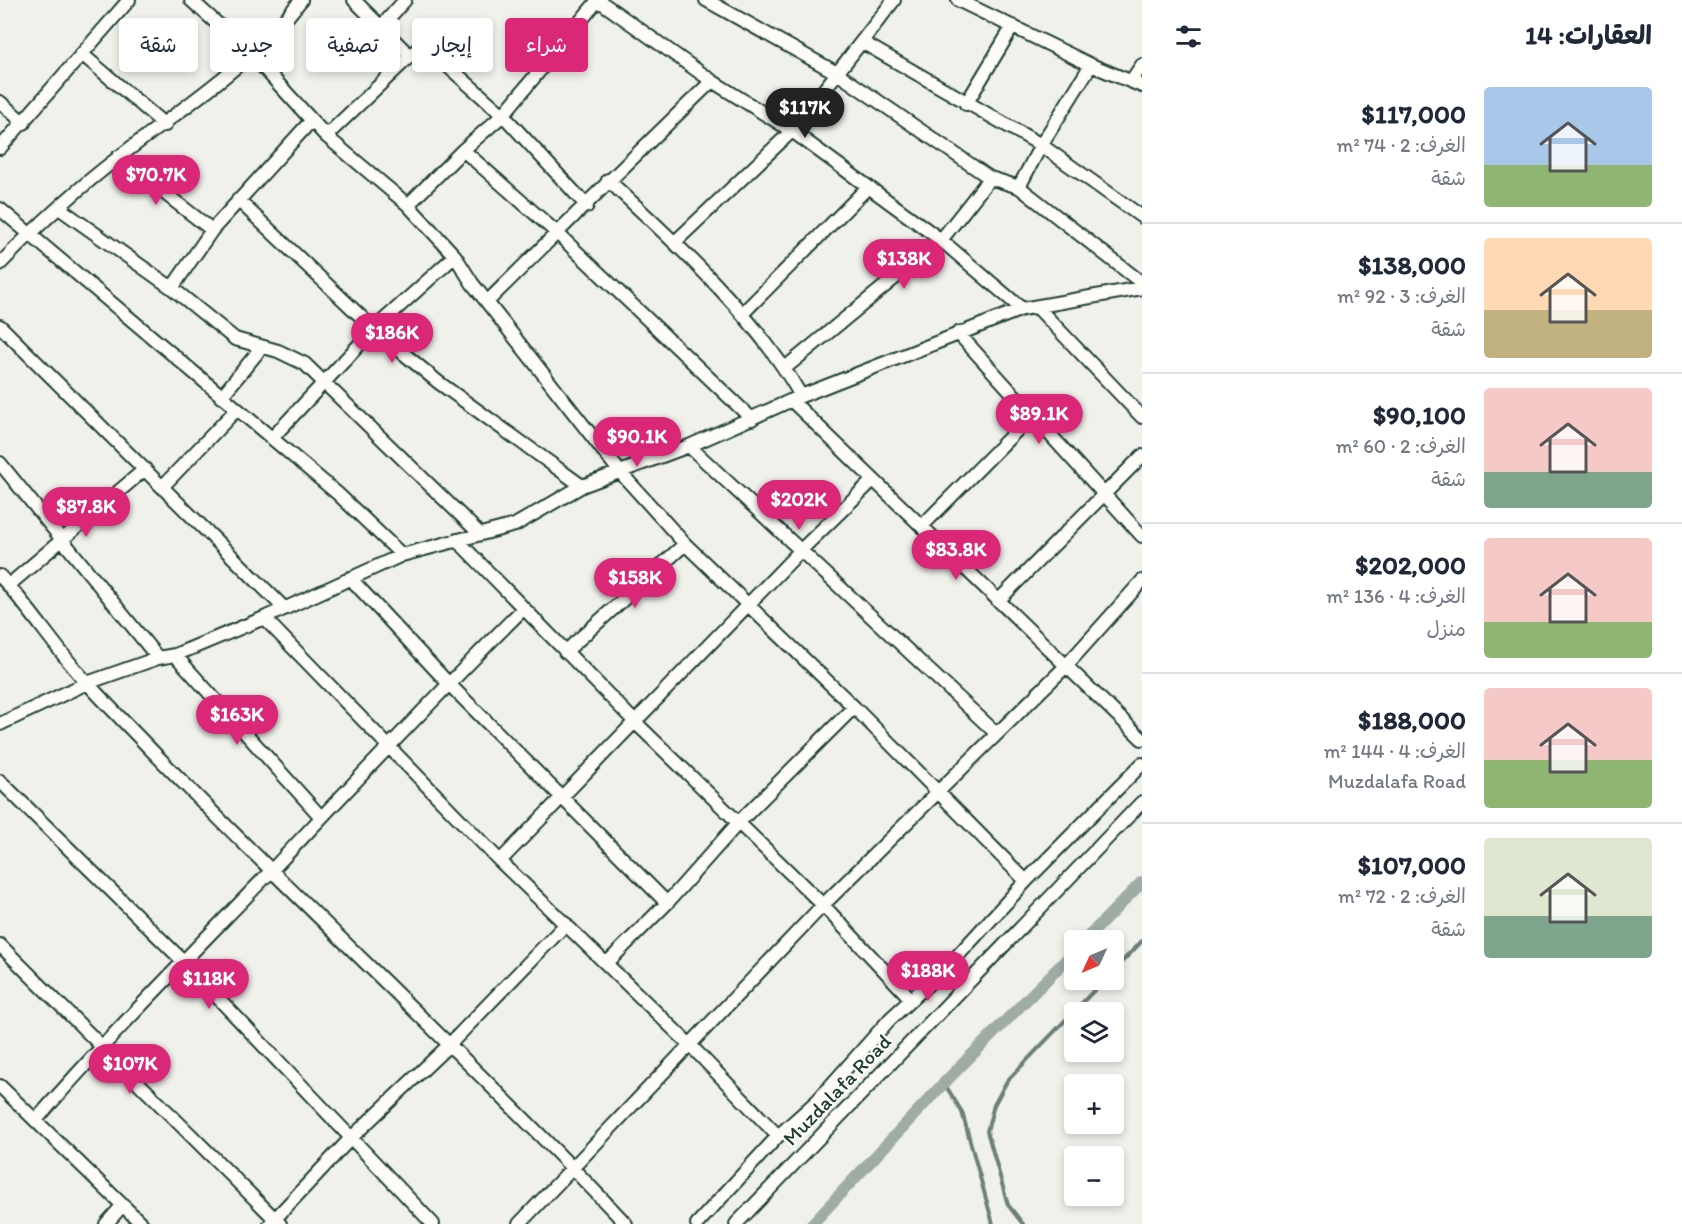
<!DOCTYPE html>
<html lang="ar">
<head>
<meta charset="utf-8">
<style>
	body { margin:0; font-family:Itim,"Playpen Sans Arabic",sans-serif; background:#f6f6f7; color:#1f2937; direction:rtl; height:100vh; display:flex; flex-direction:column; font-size:22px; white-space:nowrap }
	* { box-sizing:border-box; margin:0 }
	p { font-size:20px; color:#747a83 }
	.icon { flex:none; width:33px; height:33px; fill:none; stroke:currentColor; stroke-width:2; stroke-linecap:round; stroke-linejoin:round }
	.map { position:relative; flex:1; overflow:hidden; direction:ltr }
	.details { display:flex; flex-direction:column; background:#fff; width:540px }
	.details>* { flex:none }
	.banner { position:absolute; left:18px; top:18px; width:570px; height:54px; direction:rtl; display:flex; gap:12px }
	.needle { width:39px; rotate:226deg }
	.tools { position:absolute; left:1064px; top:930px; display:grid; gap:12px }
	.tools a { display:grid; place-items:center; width:60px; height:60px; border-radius:6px; background:#fff; box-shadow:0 3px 9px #0003; font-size:30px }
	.price { position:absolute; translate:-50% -51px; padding:0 14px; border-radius:21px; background:#db2777; color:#fff; font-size:20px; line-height:39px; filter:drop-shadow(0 2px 3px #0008) }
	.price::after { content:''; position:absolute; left:50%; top:36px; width:18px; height:14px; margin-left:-9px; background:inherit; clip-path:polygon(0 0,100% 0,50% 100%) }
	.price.on { background:#222; color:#fff }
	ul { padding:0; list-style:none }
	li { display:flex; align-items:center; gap:18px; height:150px; padding:0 30px }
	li+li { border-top:2px solid #e0e1e3 }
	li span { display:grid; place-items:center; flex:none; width:168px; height:120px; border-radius:6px; color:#555 }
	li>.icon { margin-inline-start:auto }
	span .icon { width:72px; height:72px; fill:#fffc; stroke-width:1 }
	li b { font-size:26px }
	h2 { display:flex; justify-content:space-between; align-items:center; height:72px; padding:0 30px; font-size:26px }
	.pill { padding:0 21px; border-radius:6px; background:#fff; box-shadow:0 3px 9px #0003; font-size:21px; line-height:54px }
	.pill.on { background:#db2777; color:#fff }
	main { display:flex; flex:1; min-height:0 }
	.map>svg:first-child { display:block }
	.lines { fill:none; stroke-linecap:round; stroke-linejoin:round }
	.stream { stroke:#6c8077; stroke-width:4 }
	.canal { stroke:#9faca4; stroke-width:12 }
	.minor-casing { stroke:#1f3d34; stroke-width:16 }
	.minor { stroke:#fdfcf7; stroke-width:12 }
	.labels { text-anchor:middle; stroke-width:4.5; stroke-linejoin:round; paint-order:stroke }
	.street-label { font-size:21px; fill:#1f3d34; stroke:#fdfcf7 }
</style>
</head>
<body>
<main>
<section class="details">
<h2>العقارات: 14<svg class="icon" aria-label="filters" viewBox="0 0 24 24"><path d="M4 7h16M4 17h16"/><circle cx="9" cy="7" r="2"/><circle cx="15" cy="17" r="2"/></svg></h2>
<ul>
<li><span style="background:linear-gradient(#a9c7e8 65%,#8fb573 0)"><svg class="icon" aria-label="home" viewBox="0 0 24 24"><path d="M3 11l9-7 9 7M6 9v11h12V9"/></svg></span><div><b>$117,000</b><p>الغرف: 2 · 74 m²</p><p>شقة</p></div></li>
<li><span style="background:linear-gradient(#ffd9b3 60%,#c2b280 0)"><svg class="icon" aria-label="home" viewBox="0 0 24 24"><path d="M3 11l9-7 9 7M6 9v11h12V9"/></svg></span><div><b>$138,000</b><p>الغرف: 3 · 92 m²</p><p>شقة</p></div></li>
<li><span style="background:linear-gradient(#f6c9c9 70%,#7fa58c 0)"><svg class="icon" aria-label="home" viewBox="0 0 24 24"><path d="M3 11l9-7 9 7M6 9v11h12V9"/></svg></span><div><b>$90,100</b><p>الغرف: 2 · 60 m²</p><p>شقة</p></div></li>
<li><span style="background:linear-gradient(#f6c9c9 70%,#8fb573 0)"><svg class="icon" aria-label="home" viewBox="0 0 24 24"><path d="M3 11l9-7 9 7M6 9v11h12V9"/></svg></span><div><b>$202,000</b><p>الغرف: 4 · 136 m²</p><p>منزل</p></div></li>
<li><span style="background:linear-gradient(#f6c9c9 60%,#8fb573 0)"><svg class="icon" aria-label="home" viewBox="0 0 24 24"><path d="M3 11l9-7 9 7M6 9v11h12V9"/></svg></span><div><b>$188,000</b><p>الغرف: 4 · 144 m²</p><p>Muzdalafa Road</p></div></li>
<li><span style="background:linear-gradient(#dfe7d0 65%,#7fa58c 0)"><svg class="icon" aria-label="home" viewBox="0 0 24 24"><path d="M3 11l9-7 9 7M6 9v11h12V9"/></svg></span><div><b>$107,000</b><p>الغرف: 2 · 72 m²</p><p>شقة</p></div></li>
</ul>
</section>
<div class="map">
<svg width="1142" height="1224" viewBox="0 0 1142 1224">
	<rect width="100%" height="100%" fill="#f0f1eb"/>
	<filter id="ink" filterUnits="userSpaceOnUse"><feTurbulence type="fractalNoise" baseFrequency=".0167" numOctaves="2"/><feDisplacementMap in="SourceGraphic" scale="12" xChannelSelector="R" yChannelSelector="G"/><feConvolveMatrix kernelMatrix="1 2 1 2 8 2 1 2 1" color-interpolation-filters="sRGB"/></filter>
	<g filter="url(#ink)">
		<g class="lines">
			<path class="stream" d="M1113 971 1142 941
				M944 1083 962 1112 993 1224
				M1023 1224 1008 1205 987 1131 994 1105 1007 1081 1104 980"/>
			<path class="canal" d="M1085 940 1142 882
				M812 1224 944 1083 1074 952"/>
			<defs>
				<path id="minor" d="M191 0 252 55 326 136 408 205 455 256 472 283 620 472 685 544 854 707 1026 881
					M354 0 410 56
					M598 0 712 81 792 131 941 240 1022 309
					M706 0 837 73 990 178 1019 187 1142 283
					M958 0 1091 65 1142 86
					M381 27 405 0
					M862 42 1041 145 1142 217
					M83 55 165 125
					M1131 81 1142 65
					M0 102 24 123
					M966 104 1013 26
					M326 136 410 56 420 47 425 46 503 115 587 206
					M0 148 129 0
					M463 150 557 233 752 419
					M118 157 212 230
					M608 180C675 242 757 317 801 396
					M1019 187 1041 145 1091 65
					M238 200 374 329 438 382 582 486
					M408 205 463 150 503 115 598 0
					M59 208 172 288 235 339 278 351 305 364 479 533
					M0 209 338 494 402 555
					M675 242 792 131 894 0
					M0 264C37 226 77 189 119 157 183 107 251 65 301 0
					M172 288 212 230 311 121
					M487 302C562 228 636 154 712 81
					M1038 308 1142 417
					M742 314 868 187
					M0 326 284 608
					M958 333 1142 536
					M785 368 941 240 990 178
					M221 397 262 347
					M792 401 1142 739
					M272 438 374 329 455 256
					M689 446 996 733
					M0 463 158 658
					M163 486 236 410
					M922 526 1032 415
					M457 540 636 723 823 905 911 999
					M0 576C32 610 57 651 89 685 263 870 452 1040 626 1224
					M350 578 448 683 667 903
					M9 585 145 469
					M998 601 1142 456
					M264 618 500 861 691 1046 778 1136
					M565 652 685 544
					M175 655 321 817
					M0 724 87 683 158 658 175 655 264 618 402 555 515 525 582 486 689 446 801 396 1022 309 1142 288
					M0 781 183 961 433 1224
					M500 861 801 550 873 480
					M0 945 280 1224
					M607 963 667 903 739 822 854 707
					M0 1086 142 1224
					M37 1119C112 1033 192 953 271 871 354 783 437 694 523 609
					M106 1224 122 1206
					M270 1224 350 1139 448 1046 566 924
					M519 1224 823 905 1065 667 1142 581
					M697 1224 778 1136 817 1101 890 1019 951 963 1026 881 1142 764
					M736 1224 1142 802"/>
			</defs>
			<use href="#minor" class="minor-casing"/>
			<use href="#minor" class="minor"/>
		</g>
	</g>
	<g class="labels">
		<g class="street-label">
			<text transform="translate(837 1090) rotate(-46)" y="7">Muzdalafa Road</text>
		</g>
	</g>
</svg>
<div class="tools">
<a><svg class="needle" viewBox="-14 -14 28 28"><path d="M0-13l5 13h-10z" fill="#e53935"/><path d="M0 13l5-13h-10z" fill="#747a83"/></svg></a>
<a><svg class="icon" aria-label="layers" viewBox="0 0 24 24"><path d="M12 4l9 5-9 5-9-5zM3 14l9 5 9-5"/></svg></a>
<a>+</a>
<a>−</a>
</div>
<b class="price on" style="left:805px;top:139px">$117K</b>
<b class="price" style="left:156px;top:206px">$70.7K</b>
<b class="price" style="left:904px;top:290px">$138K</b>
<b class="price" style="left:392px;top:364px">$186K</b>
<b class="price" style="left:1039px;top:445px">$89.1K</b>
<b class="price" style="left:637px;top:468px">$90.1K</b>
<b class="price" style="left:799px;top:531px">$202K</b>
<b class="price" style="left:86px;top:538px">$87.8K</b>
<b class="price" style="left:956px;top:581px">$83.8K</b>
<b class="price" style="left:635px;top:609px">$158K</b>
<b class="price" style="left:237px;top:746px">$163K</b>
<b class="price" style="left:928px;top:1002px">$188K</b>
<b class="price" style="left:209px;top:1010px">$118K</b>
<b class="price" style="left:130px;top:1095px">$107K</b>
<div class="banner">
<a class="pill on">شراء</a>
<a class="pill">إيجار</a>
<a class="pill">تصفية</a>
<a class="pill">جديد</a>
<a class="pill">شقة</a>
</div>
</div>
</main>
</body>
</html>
